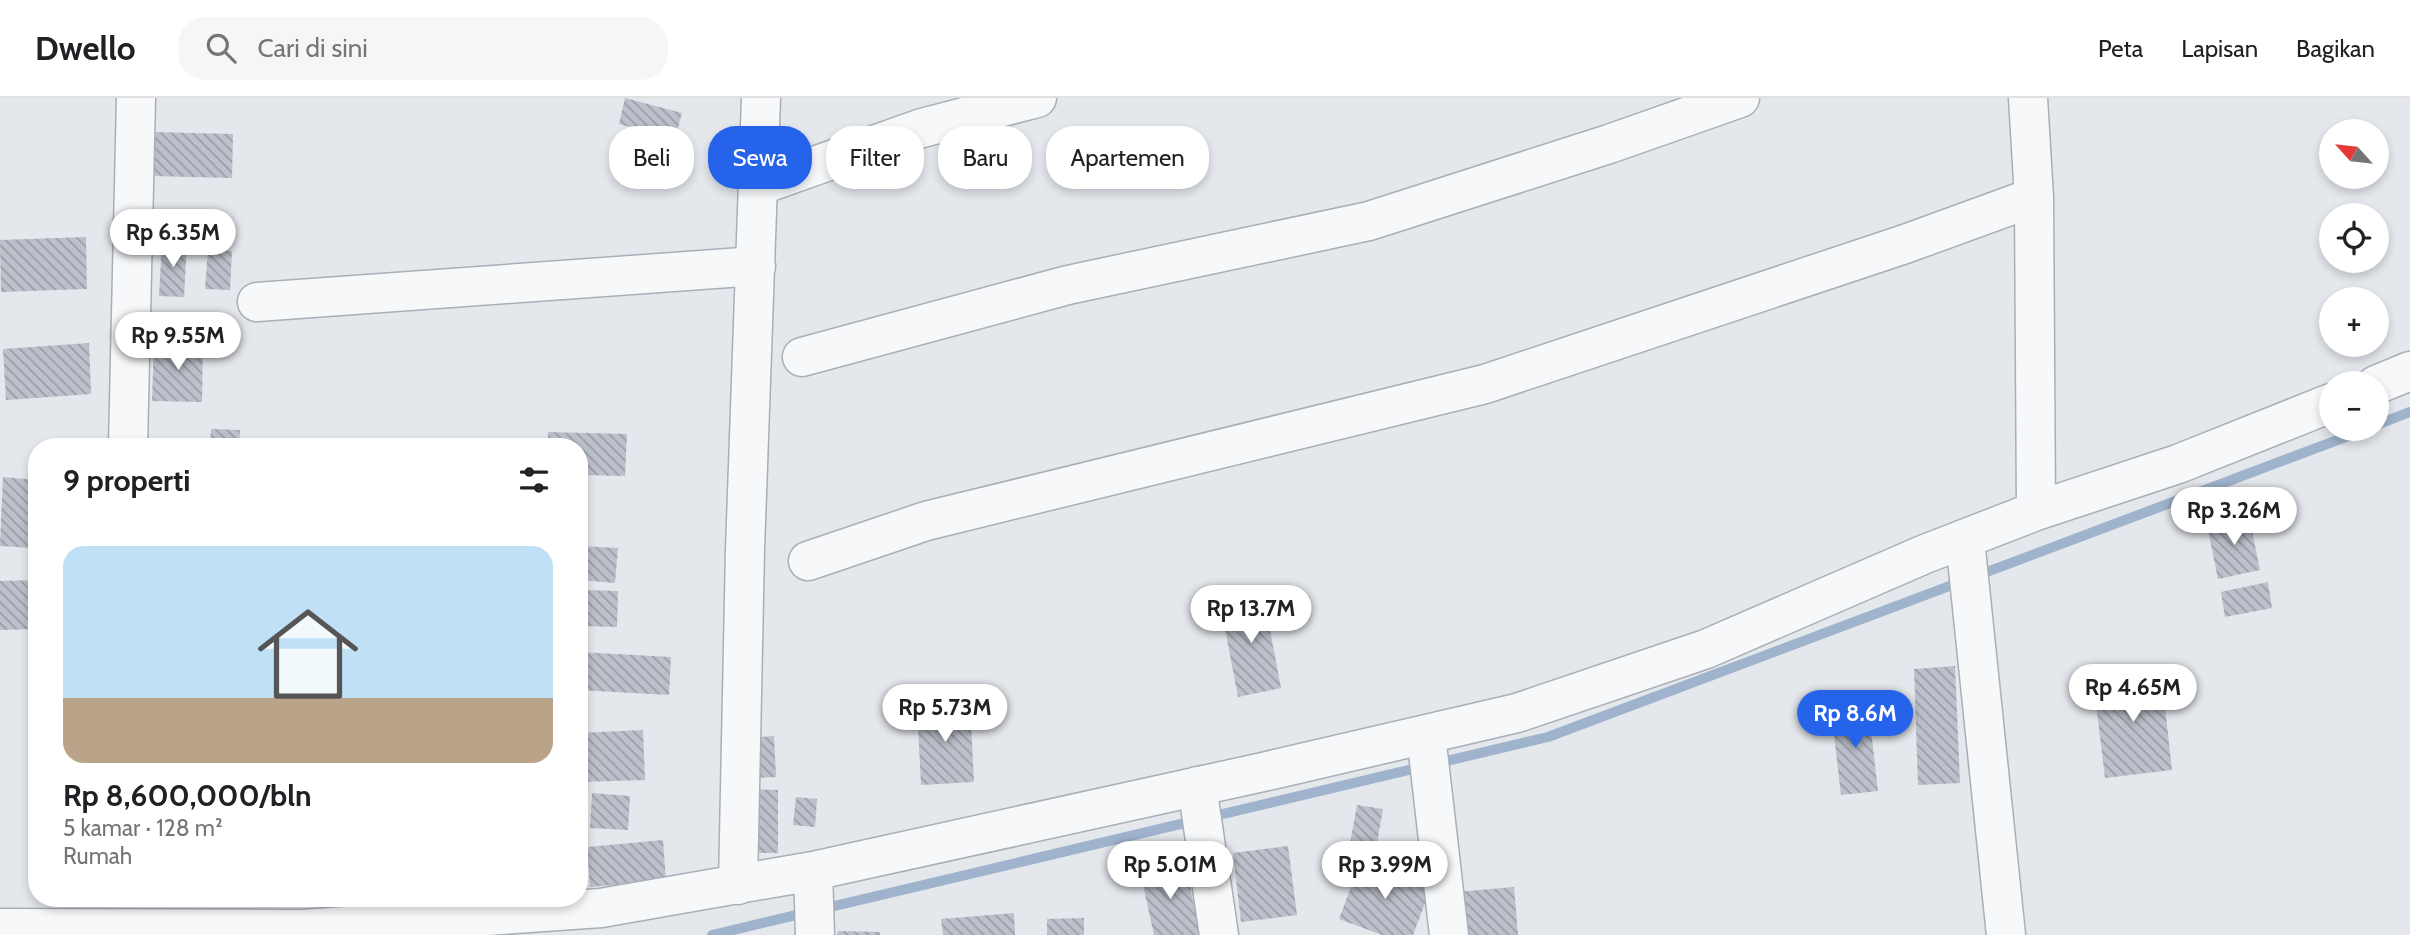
<!DOCTYPE html>
<html lang="id">
<head>
<meta charset="utf-8">
<style>
	body { margin:0; font-family:Cabin,sans-serif; background:#f6f6f6; color:#202124; height:100vh; display:flex; flex-direction:column; font-size:26px; white-space:nowrap }
	* { box-sizing:border-box; margin:0 }
	p { font-size:23px; color:#757577 }
	.icon { flex:none; width:38px; height:38px; fill:none; stroke:currentColor; stroke-width:2; stroke-linecap:round; stroke-linejoin:round }
	.map { position:relative; flex:1; overflow:hidden }
	.drawer { position:absolute; left:28px; top:340px; width:560px; height:469px; display:flex; flex-direction:column; background:#fff; border-radius:28px; box-shadow:0 4px 10px #0003 }
	.drawer>* { flex:none }
	.hud { position:absolute; left:609px; top:28px; width:665px; height:63px; display:flex; gap:14px }
	.needle { width:46px; rotate:297deg }
	.buttons { position:absolute; left:2319px; top:21px; display:grid; gap:14px }
	.buttons a { display:grid; place-items:center; width:70px; height:70px; border-radius:50%; background:#fff; box-shadow:0 4px 10px #0003; font-size:35px }
	.price { position:absolute; translate:-50% -60px; padding:0 16px; border-radius:24px; background:#fff; color:#222; font-size:23px; line-height:46px; filter:drop-shadow(0 2px 4px #0008) }
	.price::after { content:''; position:absolute; left:50%; top:42px; width:21px; height:16px; margin-left:-10px; background:inherit; clip-path:polygon(0 0,100% 0,50% 100%) }
	.price.on { background:#2563eb; color:#fff }
	ul { padding:0; list-style:none }
	li { display:grid; align-content:center; gap:14px; height:371px; padding:0 35px }
	li+li { border-top:2px solid #e0e0e0 }
	li span { display:grid; place-items:center; height:217px; border-radius:21px; color:#555 }
	li>.icon { margin-inline-start:auto }
	span .icon { width:126px; height:126px; fill:#fffc; stroke-width:1 }
	li b { font-size:30px }
	h2 { display:flex; justify-content:space-between; align-items:center; height:84px; padding:0 35px; font-size:30px }
	.chip { padding:0 24px; border-radius:28px; background:#fff; box-shadow:0 4px 10px #0003; font-size:24px; line-height:63px }
	.chip.on { background:#2563eb; color:#fff }
	header { display:flex; align-items:center; gap:42px; box-sizing:border-box; height:98px; padding:0 35px; background:#fff; border-bottom:2px solid #e0e0e0 }
	header strong { font-size:33px }
	nav { display:flex; gap:38px; margin-inline-start:auto; font-size:24px }
	.search { width:490px; height:63px; background:#f6f6f6; display:flex; align-items:center; gap:18px; box-sizing:border-box; padding:0 24px; border-radius:28px; color:#757577; font-size:26px }
	.map>svg:first-child { display:block }
	.lines { fill:none; stroke-linecap:round; stroke-linejoin:round }
	.stream { stroke:#9fb4cc; stroke-width:10 }
	.building { fill:url(#building-back-hatch) }
	.minor-casing { stroke:#a9aeb7; stroke-width:41 }
	.minor { stroke:#f7f8fa; stroke-width:38 }
</style>
</head>
<body>
<header>
<strong>Dwello</strong>
<div class="search"><svg class="icon" aria-label="search" viewBox="0 0 24 24"><circle cx="10" cy="10" r="6"/><path d="M15 15l6 6"/></svg>Cari di sini</div>
<nav><a>Peta</a><a>Lapisan</a><a>Bagikan</a></nav>
</header>
<div class="map">
<svg width="2410" height="837" viewBox="0 0 2410 837">
	<defs>
		<pattern id="building-back-hatch" width="6" height="6" patternUnits="userSpaceOnUse" patternTransform="scale(1.75)"><rect width="6" height="6" fill="#bbc0ca"/><path d="M-1 5l2 2M0 0l6 6M5-1l2 2" fill="none" stroke="#989da6"/></pattern>
	</defs>
	<rect width="100%" height="100%" fill="#e4e7ec"/>
	<g class="lines">
		<path class="stream" d="M2376 327 2410 314
			M712 837 1548 639 2367 331"/>
	</g>
	<path class="building" d="M625 0 682 15 675 41 619 26Z
		M152 34 233 36 232 80 152 78Z
		M86 139 87 191 1 194 0 142Z
		M162 144 187 145 184 199 159 198Z
		M208 152 232 153 230 192 205 191Z
		M154 243 203 244 202 304 152 303Z
		M89 245 91 296 6 302 3 251Z
		M211 331 240 332 239 348H210Z
		M548 334 627 336 625 378 579 377V348H548Z
		M158 341 196 347V348H157Z
		M3 379 37 382 31 450 0 448Z
		M2249 418 2260 472 2218 481 2207 427Z
		M579 448 618 450 615 485 579 482Z
		M37 482V531L0 532V483Z
		M2268 484 2272 510 2225 519 2221 494Z
		M579 492 618 493 617 529 579 528Z
		M1263 495 1281 590 1238 599 1220 504Z
		M579 554 671 559 669 597 579 592Z
		M1955 568 1960 685 1918 687 1914 571Z
		M2161 573 2172 672 2105 680 2093 581Z
		M970 604 974 684 921 687 917 607Z
		M1868 606 1878 693 1841 697 1831 611Z
		M643 632 645 682 579 684V635Z
		M774 638 776 679 749 680 747 640Z
		M751 691 778 692V755H750Z
		M592 695 630 698 628 732 590 730Z
		M796 699 817 701 815 729 793 727Z
		M1357 707 1383 711 1376 751 1350 746Z
		M663 742 666 783 590 789 587 749Z
		M1288 748 1297 817 1241 824 1233 755Z
		M1362 760 1432 787 1413 837H1382L1339 821Z
		M1185 764 1200 837H1154L1140 773Z
		M1514 789 1518 837H1460L1456 794Z
		M1014 815 1015 837H943L941 821Z
		M1084 820V837H1047V821Z
		M838 833 880 834V837H837Z"/>
	<g class="lines">
		<defs>
			<path id="minor" d="M2028 0 2034 99 2036 413
				M758 88 922 30 1037 0
				M257 204 756 168
				M802 259 1068 187 1369 123 1609 46 1740 0
				M2376 287 2410 273
				M128 348 136 0
				M1965 442 2006 837
				M808 463 926 423 1485 286 1905 146 2034 99
				M1426 637 1449 837
				M1197 688 1219 837
				M813 773 815 837
				M738 787 745 452 761 0
				M0 830 303 831 601 810 813 773 1263 674 1517 615 1706 551 1925 456 2036 413 2178 366 2331 305"/>
		</defs>
		<use href="#minor" class="minor-casing"/>
		<use href="#minor" class="minor"/>
	</g>
</svg>
<div class="buttons">
<a><svg class="needle" viewBox="-14 -14 28 28"><path d="M0-13l5 13h-10z" fill="#e53935"/><path d="M0 13l5-13h-10z" fill="#757577"/></svg></a>
<a><svg class="icon" aria-label="locate" viewBox="0 0 24 24"><circle cx="12" cy="12" r="6"/><path d="M12 2v4M12 18v4M2 12h4M18 12h4"/></svg></a>
<a>+</a>
<a>−</a>
</div>
<b class="price" style="left:173px;top:171px">Rp 6.35M</b>
<b class="price" style="left:178px;top:274px">Rp 9.55M</b>
<b class="price" style="left:2234px;top:449px">Rp 3.26M</b>
<b class="price" style="left:1251px;top:547px">Rp 13.7M</b>
<b class="price" style="left:2133px;top:626px">Rp 4.65M</b>
<b class="price" style="left:945px;top:646px">Rp 5.73M</b>
<b class="price on" style="left:1855px;top:652px">Rp 8.6M</b>
<b class="price" style="left:1170px;top:803px">Rp 5.01M</b>
<b class="price" style="left:1385px;top:803px">Rp 3.99M</b>
<div class="hud">
<a class="chip">Beli</a>
<a class="chip on">Sewa</a>
<a class="chip">Filter</a>
<a class="chip">Baru</a>
<a class="chip">Apartemen</a>
</div>
<section class="drawer">
<h2>9 properti<svg class="icon" aria-label="filters" viewBox="0 0 24 24"><path d="M4 7h16M4 17h16"/><circle cx="9" cy="7" r="2"/><circle cx="15" cy="17" r="2"/></svg></h2>
<ul>
<li><span style="background:linear-gradient(#bfe0f5 70%,#b9a48a 0)"><svg class="icon" aria-label="home" viewBox="0 0 24 24"><path d="M3 11l9-7 9 7M6 9v11h12V9"/></svg></span><div><b>Rp 8,600,000/bln</b><p>5 kamar · 128 m²</p><p>Rumah</p></div></li>
</ul>
</section>
</div>
</body>
</html>
